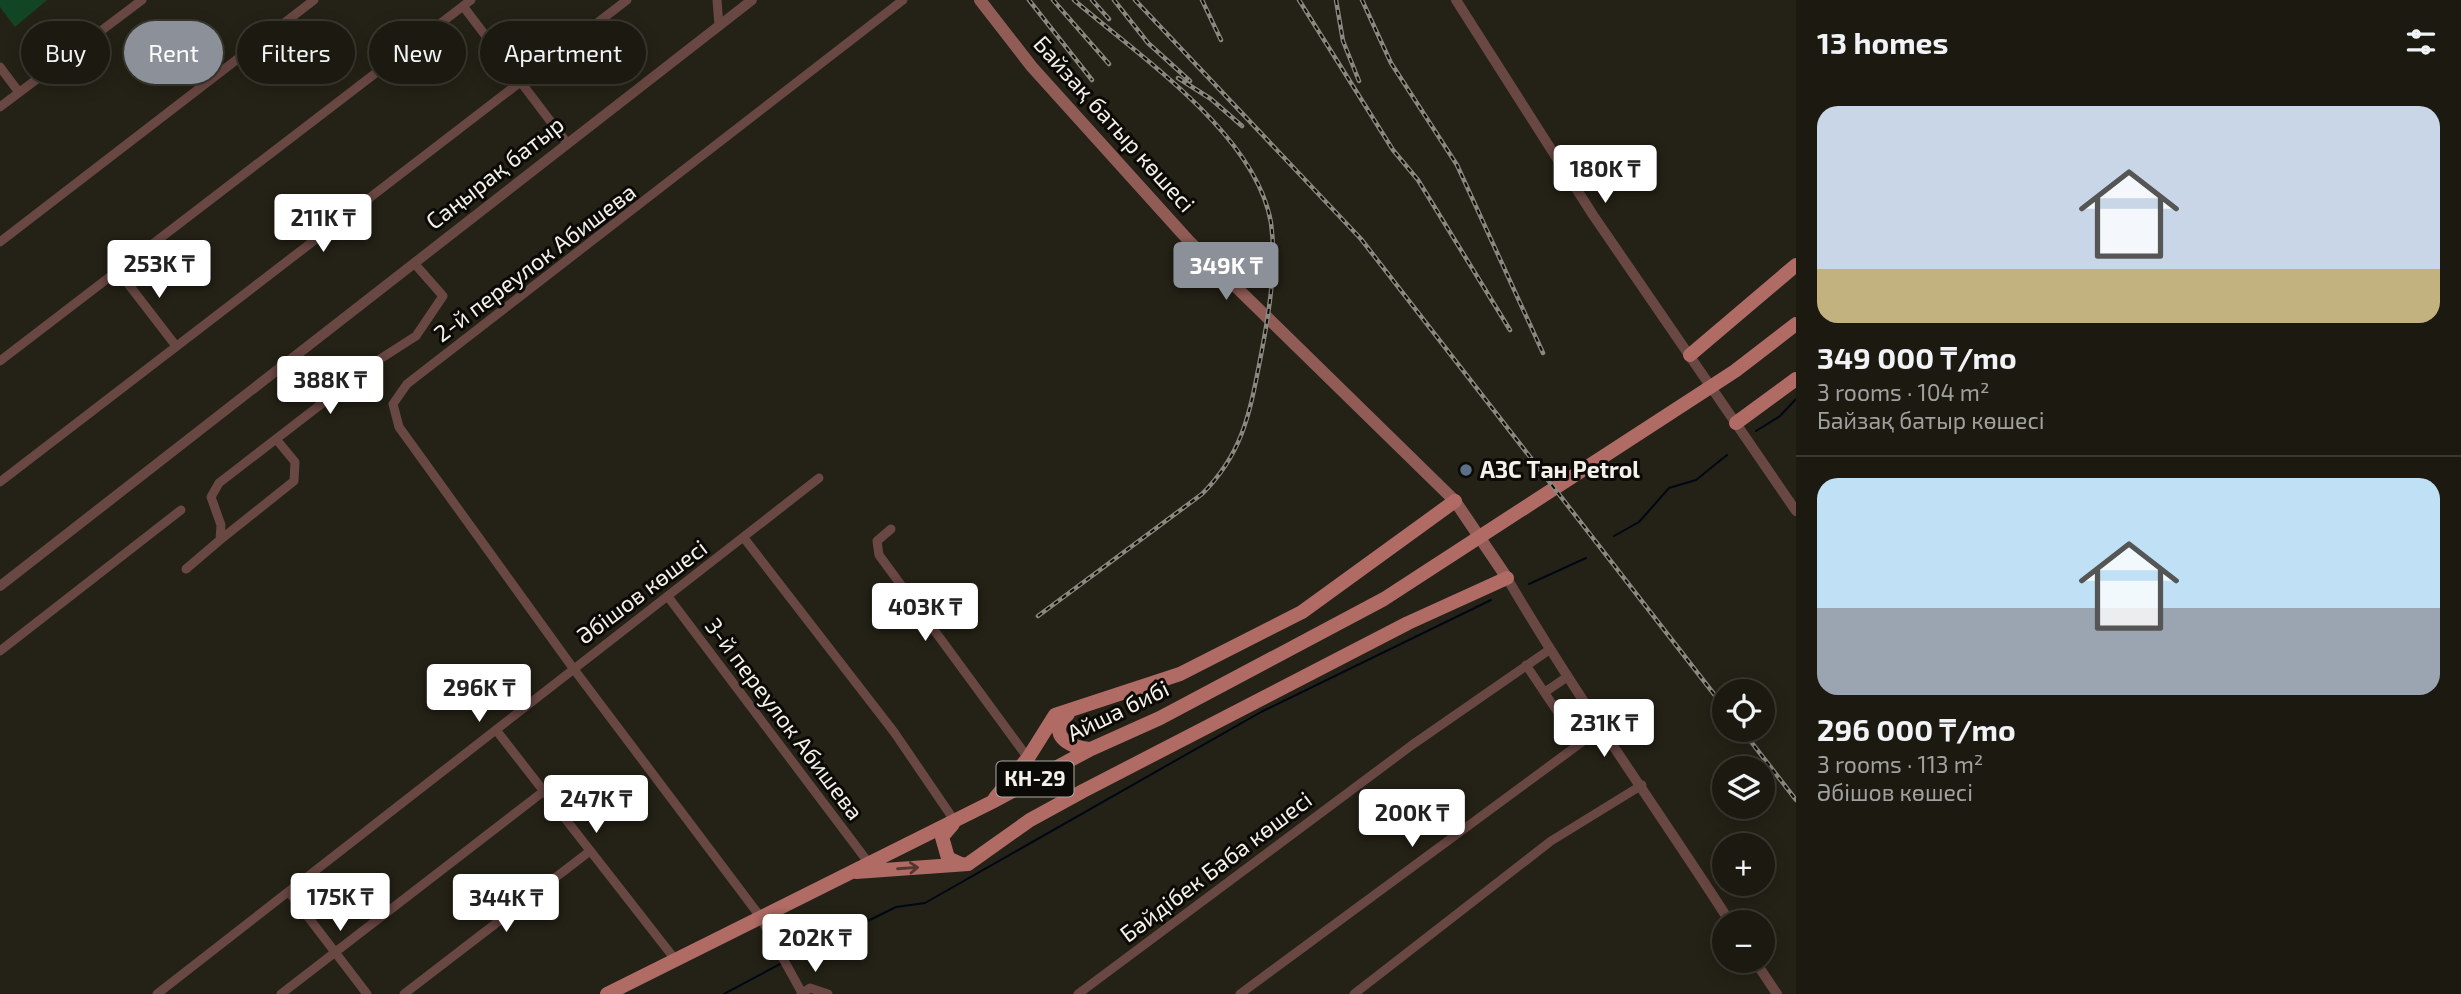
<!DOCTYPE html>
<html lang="en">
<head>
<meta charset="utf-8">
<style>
	body { margin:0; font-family:"Exo 2",sans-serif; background:#28261e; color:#f1f3f6; height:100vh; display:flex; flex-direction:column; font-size:26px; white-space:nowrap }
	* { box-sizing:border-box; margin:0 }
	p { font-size:23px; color:#a0a09f }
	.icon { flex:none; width:38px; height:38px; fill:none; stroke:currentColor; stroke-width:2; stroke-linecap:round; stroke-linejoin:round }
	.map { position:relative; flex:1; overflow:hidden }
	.details { display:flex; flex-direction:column; background:#1b1910; width:665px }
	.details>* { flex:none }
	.top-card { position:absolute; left:21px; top:21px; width:665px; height:63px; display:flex; gap:14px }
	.controls { position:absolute; left:1712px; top:679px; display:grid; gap:14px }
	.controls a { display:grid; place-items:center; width:63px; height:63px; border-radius:50%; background:#1b1910; box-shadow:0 4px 18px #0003,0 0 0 2px #393830; font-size:35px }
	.price { position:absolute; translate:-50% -60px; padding:0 16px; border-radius:7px; background:#fff; color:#222; font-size:23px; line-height:46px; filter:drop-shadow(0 2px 4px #0008) }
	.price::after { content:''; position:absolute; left:50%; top:42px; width:21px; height:16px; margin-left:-10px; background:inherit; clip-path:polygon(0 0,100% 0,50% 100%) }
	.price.active { background:#8c9099; color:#fff }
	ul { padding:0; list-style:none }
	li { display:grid; align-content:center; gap:14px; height:371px; padding:0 21px }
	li+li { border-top:2px solid #393830 }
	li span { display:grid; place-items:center; height:217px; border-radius:21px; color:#555 }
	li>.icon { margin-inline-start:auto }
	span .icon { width:126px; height:126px; fill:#fffc; stroke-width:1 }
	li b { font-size:30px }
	h2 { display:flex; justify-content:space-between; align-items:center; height:84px; padding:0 21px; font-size:30px }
	.tag { padding:0 24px; border-radius:32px; background:#1b1910; box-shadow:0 4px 18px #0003,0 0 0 2px #393830; font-size:24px; line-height:63px }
	.tag.active { background:#8c9099; color:#fff }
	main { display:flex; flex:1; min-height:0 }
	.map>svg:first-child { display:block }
	.green { fill:#124524 }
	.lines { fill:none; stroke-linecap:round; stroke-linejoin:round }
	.stream { stroke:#000815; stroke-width:2 }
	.minor { stroke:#694743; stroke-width:9 }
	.tertiary { stroke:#694743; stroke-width:10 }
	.secondary { stroke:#915c56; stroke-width:12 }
	.primary { stroke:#b06b65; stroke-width:14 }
	.rail-casing { stroke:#8a887f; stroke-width:4.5 }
	.rail { stroke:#0b0a06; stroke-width:2; stroke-dasharray:5; stroke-linecap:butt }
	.oneway { stroke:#553631 }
	.service-dot { fill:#5c6f8a; stroke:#0b0a06; stroke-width:2.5 }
	.labels { text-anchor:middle; stroke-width:6; stroke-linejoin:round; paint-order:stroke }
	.shield { fill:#0b0a06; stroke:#adaca6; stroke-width:2 }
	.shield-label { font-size:21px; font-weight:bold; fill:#f3f1ea }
	.street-label { font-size:23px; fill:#f3f1ea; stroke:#0b0a06 }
	.poi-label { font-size:23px; font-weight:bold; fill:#f3f1ea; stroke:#0b0a06; text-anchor:start }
</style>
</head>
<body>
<main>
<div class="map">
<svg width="1796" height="994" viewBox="0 0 1796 994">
	<rect width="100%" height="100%" fill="#242116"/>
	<path class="green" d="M0 0H47L15 27 0 7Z"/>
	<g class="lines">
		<path class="stream" d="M1756 431 1780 416 1796 399
			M1614 536 1639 522 1669 488 1696 480 1727 455
			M1529 584 1586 558
			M787 961 896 907 925 903 1261 712 1491 600
			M724 994 782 963"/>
		<path class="minor" d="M717 0 719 26
			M463 6 567 143
			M0 67 18 91
			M0 107 142 0
			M0 242 314 0
			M119 272 176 346
			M0 361 471 0
			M0 482 627 0
			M891 529 877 541 879 555 1028 758
			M744 538 894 732 954 820
			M220 540 294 481 295 462 276 439
			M186 569 220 540 221 525 211 497 219 483 377 361 416 336 443 296 414 263
			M669 598 868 862
			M0 651 181 510
			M1526 665 1579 744
			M1545 692 1567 677
			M496 730 674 958
			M289 892 367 994
			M802 993 759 915 573 668 399 427 393 404 407 384 903 0
			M157 994 819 478
			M281 994 544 791
			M404 994 590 851
			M801 994 810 988 828 994
			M1078 994 1412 745 1549 650
			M1240 994 1601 728
			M1354 994 1551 841 1642 785"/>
		<path class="tertiary" d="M1456 0 1593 215 1796 511
			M1507 578C1576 696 1656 807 1730 922
			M0 586 752 0
			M1755 961 1777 994"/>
		<path class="secondary" d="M980 0 1032 67 1189 241 1455 501 1507 578"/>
		<path class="primary" d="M1690 355 1796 265
			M1736 423 1796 379
			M1068 714C1046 734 1069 748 1090 749
			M995 798 1028 758 1055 715 1180 674 1302 612 1455 501
			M953 824 942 837 948 858 959 863
			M856 872 968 864 1030 820 1083 791 1408 623 1507 578
			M607 994 992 802 1091 749 1160 718 1384 599 1735 371 1796 324"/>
		<defs>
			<path id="rail" d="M1029 0 1092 80
				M1053 0 1109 64
				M1092 0 1109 19
				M1114 0 1148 43 1190 81
				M1135 0 1361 239 1724 707
				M1202 0 1221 40
				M1299 0 1393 150 1418 180 1510 330
				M1336 0 1343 41 1359 81
				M1362 0 1391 63 1457 165 1543 353
				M1178 78 1211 99 1242 126
				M1038 616 1202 494C1244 452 1250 411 1261 355 1269 313 1277 265 1271 223 1256 134 1140 57 1074 0
				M1742 730 1796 800"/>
		</defs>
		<use href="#rail" class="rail-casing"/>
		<use href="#rail" class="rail"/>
	</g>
	<defs><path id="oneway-shaft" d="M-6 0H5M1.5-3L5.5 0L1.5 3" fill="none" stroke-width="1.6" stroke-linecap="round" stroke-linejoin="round" transform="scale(1.75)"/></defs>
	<use class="oneway" href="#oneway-shaft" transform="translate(908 868) rotate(-4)"/>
	<circle class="service-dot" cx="1466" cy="470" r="7"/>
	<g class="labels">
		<rect class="shield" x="996.5" y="761.5" width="77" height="35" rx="5"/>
		<g class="shield-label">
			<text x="1035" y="786">КН-29</text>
		</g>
		<g class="street-label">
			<text transform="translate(1114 124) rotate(48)" y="8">Байзақ батыр көшесі</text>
			<text transform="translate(495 173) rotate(-38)" y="8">Саңырақ батыр</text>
			<text transform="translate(535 263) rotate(-37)" y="8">2-й переулок Абишева</text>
			<text transform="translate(642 592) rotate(-37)" y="8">Әбішов көшесі</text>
			<text transform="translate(1118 711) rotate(-26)" y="8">Айша бибі</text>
			<text transform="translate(784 719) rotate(53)" y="8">3-й переулок Абишева</text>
			<text transform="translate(1216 867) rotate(-37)" y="8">Бәйдібек Баба көшесі</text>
		</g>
		<g class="poi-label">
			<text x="1480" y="478">АЗС Тан Petrol</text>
		</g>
	</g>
</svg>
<div class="controls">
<a><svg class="icon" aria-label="locate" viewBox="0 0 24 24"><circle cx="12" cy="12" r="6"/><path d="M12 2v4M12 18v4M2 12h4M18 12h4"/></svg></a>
<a><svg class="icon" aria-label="layers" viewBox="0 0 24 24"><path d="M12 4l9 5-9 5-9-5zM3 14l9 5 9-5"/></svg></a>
<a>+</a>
<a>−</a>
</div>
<b class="price" style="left:1605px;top:205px">180K ₸</b>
<b class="price" style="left:323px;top:254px">211K ₸</b>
<b class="price" style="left:159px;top:300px">253K ₸</b>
<b class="price active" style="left:1226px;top:302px">349K ₸</b>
<b class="price" style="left:330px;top:416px">388K ₸</b>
<b class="price" style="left:925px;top:643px">403K ₸</b>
<b class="price" style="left:479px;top:724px">296K ₸</b>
<b class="price" style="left:1604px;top:759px">231K ₸</b>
<b class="price" style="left:596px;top:835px">247K ₸</b>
<b class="price" style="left:1412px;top:849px">200K ₸</b>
<b class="price" style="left:340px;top:933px">175K ₸</b>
<b class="price" style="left:506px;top:934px">344K ₸</b>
<b class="price" style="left:815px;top:974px">202K ₸</b>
<div class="top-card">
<a class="tag">Buy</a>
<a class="tag active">Rent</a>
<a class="tag">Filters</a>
<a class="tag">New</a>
<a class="tag">Apartment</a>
</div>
</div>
<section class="details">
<h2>13 homes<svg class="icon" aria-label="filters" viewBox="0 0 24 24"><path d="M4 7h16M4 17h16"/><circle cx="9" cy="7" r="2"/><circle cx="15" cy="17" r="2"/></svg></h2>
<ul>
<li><span style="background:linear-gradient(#c9d6e8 75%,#c2b280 0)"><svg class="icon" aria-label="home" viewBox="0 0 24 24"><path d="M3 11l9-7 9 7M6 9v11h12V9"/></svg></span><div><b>349 000 ₸/mo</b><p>3 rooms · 104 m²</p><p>Байзақ батыр көшесі</p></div></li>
<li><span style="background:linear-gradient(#bfe0f5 60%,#9aa5b1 0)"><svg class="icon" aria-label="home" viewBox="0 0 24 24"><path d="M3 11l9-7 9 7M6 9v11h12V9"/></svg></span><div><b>296 000 ₸/mo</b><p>3 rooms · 113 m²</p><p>Әбішов көшесі</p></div></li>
</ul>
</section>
</main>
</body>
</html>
